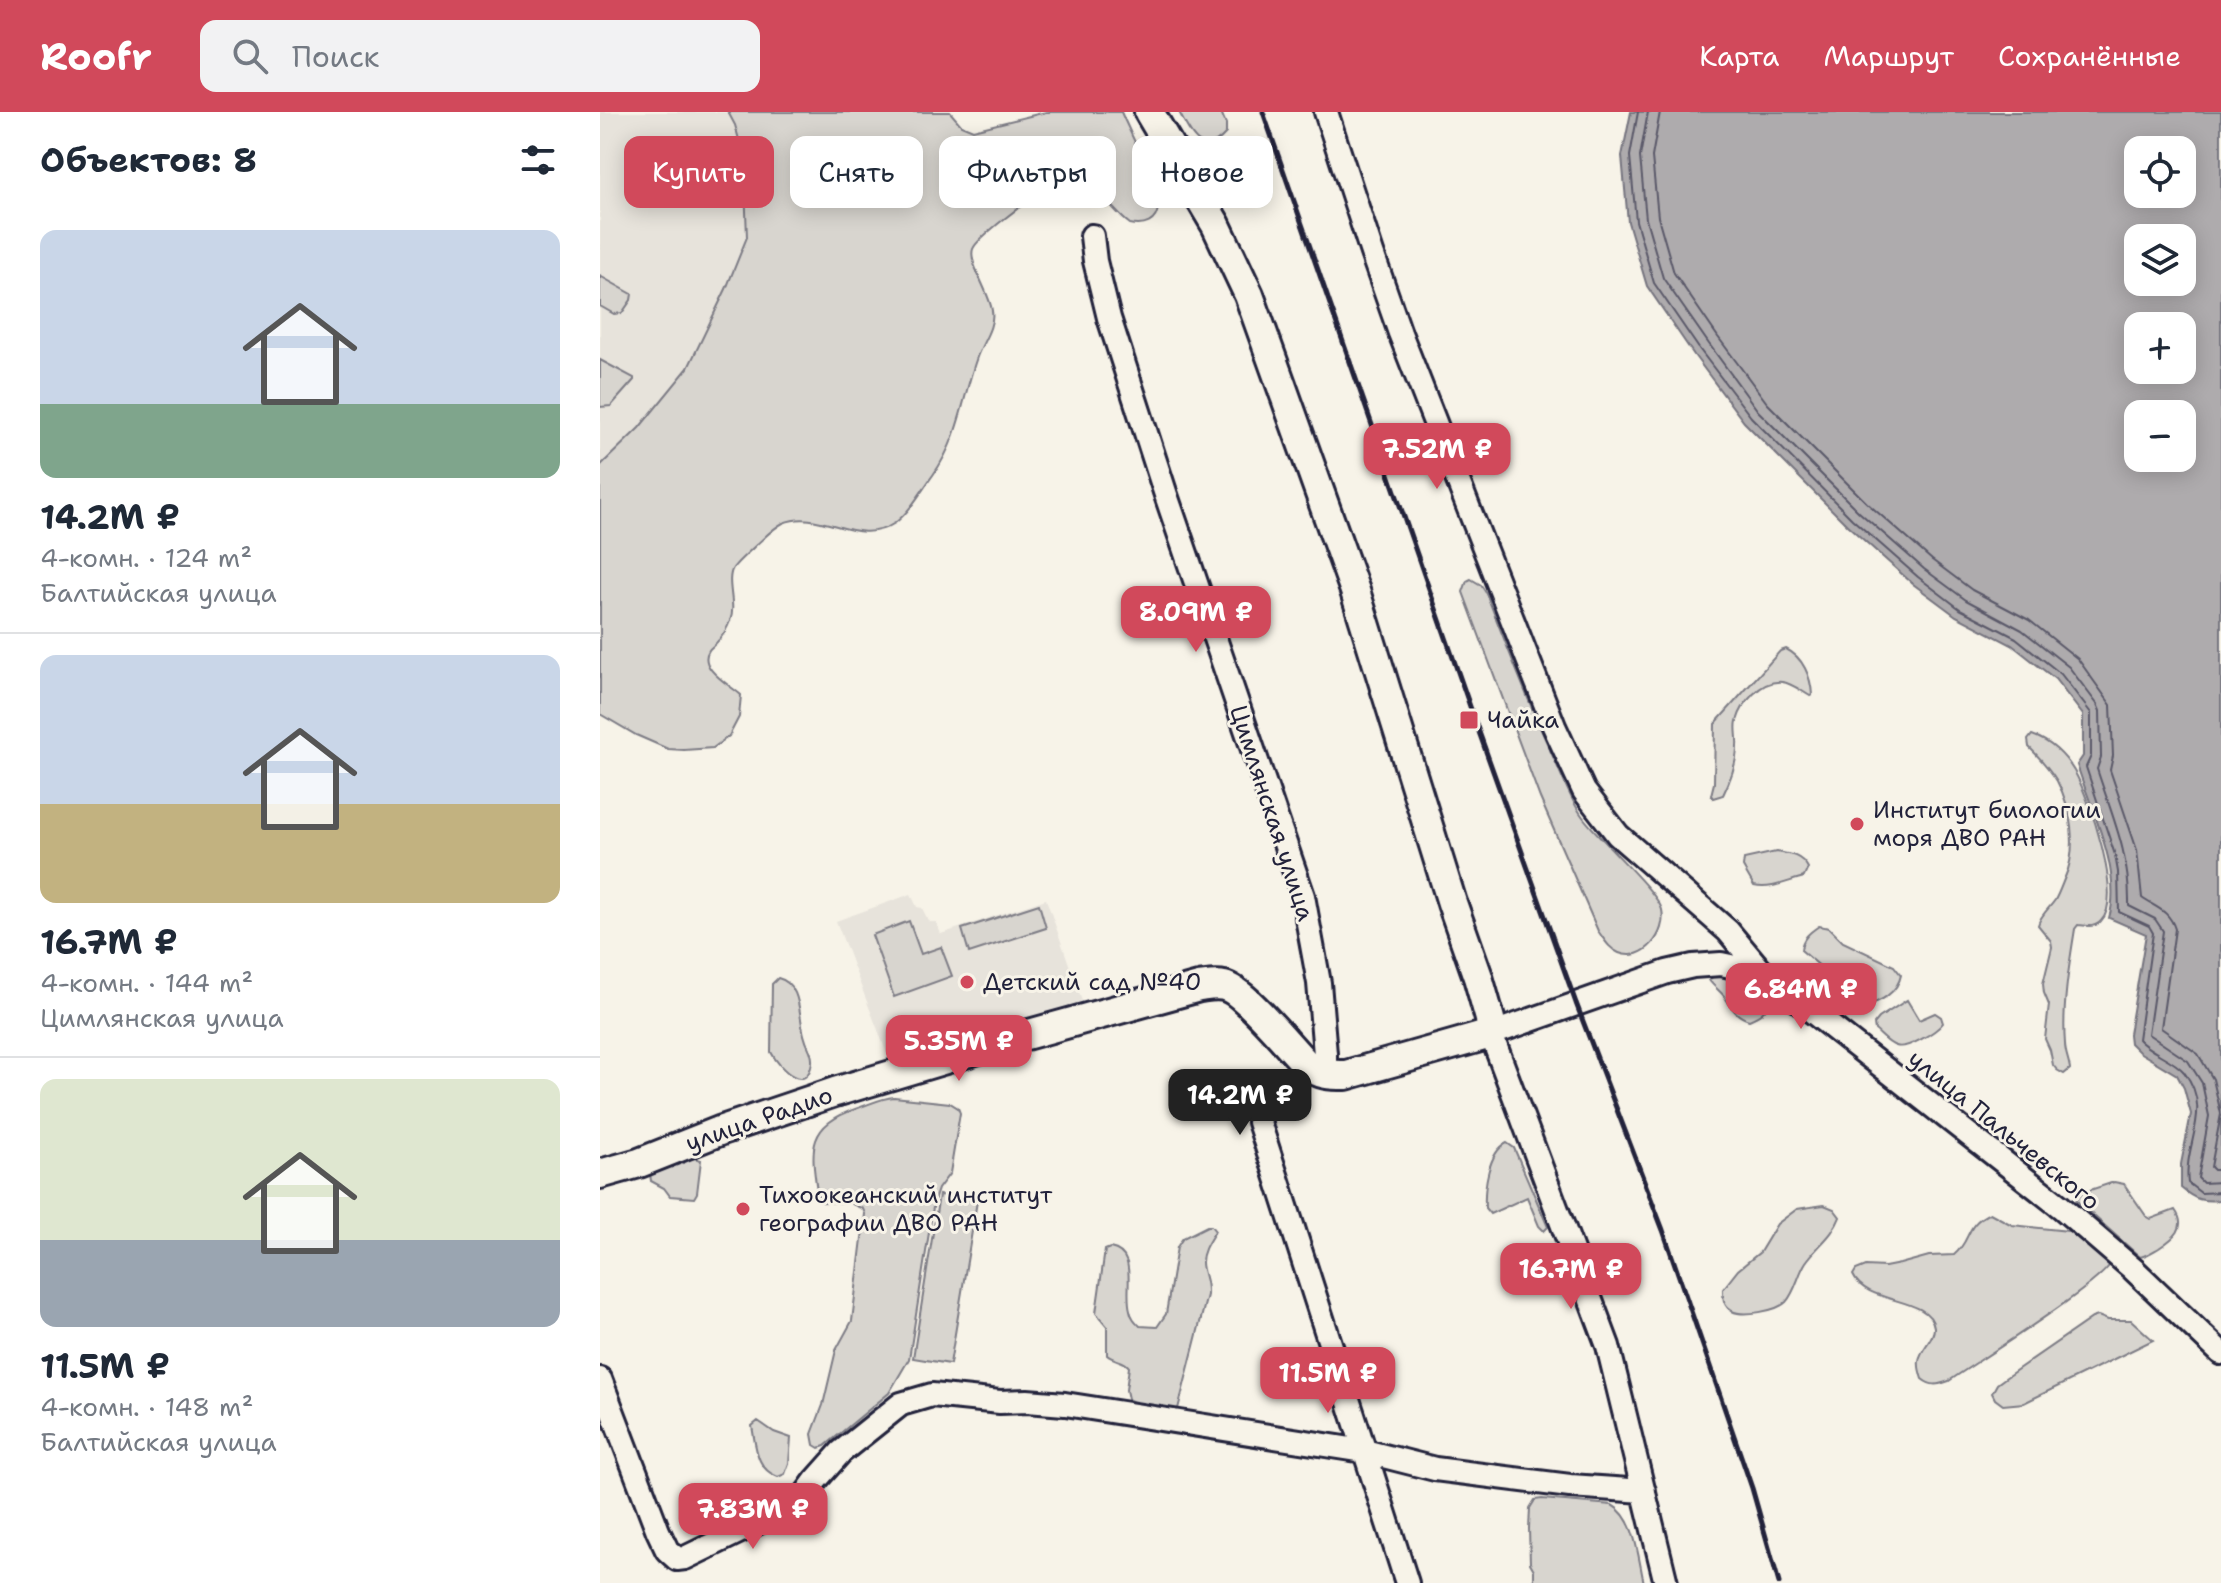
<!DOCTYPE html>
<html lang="ru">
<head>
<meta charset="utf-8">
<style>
	body { margin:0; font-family:"Shantell Sans",sans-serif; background:#f2f2f3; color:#1f2937; height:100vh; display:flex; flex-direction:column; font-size:30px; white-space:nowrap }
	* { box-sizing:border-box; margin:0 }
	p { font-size:26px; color:#747a83 }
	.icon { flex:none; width:44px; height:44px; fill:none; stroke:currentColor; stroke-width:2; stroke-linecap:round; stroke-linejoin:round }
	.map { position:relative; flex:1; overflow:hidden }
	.sheet { display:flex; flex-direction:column; background:#fff; width:600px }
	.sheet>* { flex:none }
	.guide { position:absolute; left:24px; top:24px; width:760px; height:72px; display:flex; gap:16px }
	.fabs { position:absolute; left:1524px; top:24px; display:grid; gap:16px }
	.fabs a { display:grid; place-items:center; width:72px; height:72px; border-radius:16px; background:#fff; box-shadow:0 4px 20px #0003; font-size:40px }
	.price { position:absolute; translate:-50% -68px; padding:0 18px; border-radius:16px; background:#d1495b; color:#fff; font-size:26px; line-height:52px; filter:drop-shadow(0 2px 4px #0008) }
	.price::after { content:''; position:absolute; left:50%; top:48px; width:24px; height:18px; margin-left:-12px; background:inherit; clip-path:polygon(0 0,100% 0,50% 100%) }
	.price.selected { background:#222; color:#fff }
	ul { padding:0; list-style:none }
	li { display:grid; align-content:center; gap:16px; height:424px; padding:0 40px }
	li+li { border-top:2px solid #e0e1e3 }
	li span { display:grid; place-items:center; height:248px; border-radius:16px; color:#555 }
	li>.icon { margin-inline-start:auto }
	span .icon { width:144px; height:144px; fill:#fffc; stroke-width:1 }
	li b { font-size:34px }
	h2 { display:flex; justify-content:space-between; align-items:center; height:96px; padding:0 40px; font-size:34px }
	.tag { padding:0 28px; border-radius:16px; background:#fff; box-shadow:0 4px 20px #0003; font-size:28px; line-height:72px }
	.tag.selected { background:#d1495b; color:#fff }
	header { display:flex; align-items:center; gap:48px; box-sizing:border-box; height:112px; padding:0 40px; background:#d1495b; color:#fff }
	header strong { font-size:38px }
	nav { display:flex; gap:44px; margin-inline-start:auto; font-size:28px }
	.search { width:560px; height:72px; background:#f2f2f3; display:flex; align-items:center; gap:20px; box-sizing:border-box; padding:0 28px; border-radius:16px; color:#747a83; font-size:30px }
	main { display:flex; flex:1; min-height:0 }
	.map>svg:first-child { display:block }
	.built { fill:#e7e3db }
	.green { fill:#d8d5cf; stroke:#7d7c85; stroke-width:2 }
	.water { fill:#aeabad; stroke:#76747f; stroke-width:2; fill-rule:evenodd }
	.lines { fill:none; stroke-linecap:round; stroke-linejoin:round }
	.shore { stroke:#5a5969; stroke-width:2 }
	.minor-casing { stroke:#22223b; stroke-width:28 }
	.major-casing { stroke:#22223b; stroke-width:34 }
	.minor { stroke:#f7f3e8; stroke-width:22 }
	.major { stroke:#f7f3e8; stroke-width:28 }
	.rail { stroke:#22223b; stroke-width:5 }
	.poi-dot { fill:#d1495b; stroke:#f7f3e8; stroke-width:3 }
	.labels { text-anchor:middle; stroke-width:6; stroke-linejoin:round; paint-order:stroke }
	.poi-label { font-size:24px; fill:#22223b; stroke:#f7f3e8; text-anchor:start }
	.street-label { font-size:24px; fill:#22223b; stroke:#f7f3e8 }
</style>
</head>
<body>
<header>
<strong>Roofr</strong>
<div class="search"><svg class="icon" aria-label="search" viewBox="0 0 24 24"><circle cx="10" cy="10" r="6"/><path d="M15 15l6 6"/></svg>Поиск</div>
<nav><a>Карта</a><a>Маршрут</a><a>Сохранённые</a></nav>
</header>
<main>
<section class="sheet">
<h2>Объектов: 8<svg class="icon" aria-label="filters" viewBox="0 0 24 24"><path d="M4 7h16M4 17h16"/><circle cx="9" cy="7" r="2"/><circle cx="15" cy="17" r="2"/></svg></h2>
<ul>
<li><span style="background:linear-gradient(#c9d6e8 70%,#7fa58c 0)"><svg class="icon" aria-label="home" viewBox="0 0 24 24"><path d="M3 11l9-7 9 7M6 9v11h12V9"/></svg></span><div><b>14.2M ₽</b><p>4-комн. · 124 m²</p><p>Балтийская улица</p></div></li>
<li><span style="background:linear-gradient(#c9d6e8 60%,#c2b280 0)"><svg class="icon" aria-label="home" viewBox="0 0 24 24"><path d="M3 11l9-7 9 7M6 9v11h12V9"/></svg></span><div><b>16.7M ₽</b><p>4-комн. · 144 m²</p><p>Цимлянская улица</p></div></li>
<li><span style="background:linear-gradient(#dfe7d0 65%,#9aa5b1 0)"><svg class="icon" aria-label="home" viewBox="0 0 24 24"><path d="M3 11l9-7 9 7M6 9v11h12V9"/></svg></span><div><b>11.5M ₽</b><p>4-комн. · 148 m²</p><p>Балтийская улица</p></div></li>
</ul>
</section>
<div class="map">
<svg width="1621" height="1471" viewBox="0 0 1621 1471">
	<rect width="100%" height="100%" fill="#f7f3e8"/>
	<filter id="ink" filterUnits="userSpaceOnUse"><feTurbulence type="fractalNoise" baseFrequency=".0125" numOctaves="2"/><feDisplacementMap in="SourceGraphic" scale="16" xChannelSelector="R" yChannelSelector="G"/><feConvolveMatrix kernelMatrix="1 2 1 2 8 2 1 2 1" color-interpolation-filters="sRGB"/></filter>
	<g filter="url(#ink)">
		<path class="built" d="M0 0H251L0 431Z
			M311 782 317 795 322 796 329 810H336L341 822 446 787 482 889 289 947 236 809Z"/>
		<path class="green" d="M128 0H350L361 13 373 18 446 0H521C530 21 559 76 558 95 557 111 544 115 530 112 513 100 501 75 478 72 469 71 452 77 443 80 431 85 377 126 373 137 368 151 390 181 392 199 395 214 382 231 377 245 362 287 360 325 333 363 322 378 310 400 295 411 256 437 222 395 183 411 173 416 163 427 155 434 148 441 139 448 133 456 125 469 137 493 130 509 127 517 123 524 117 530 115 533 111 535 109 538 97 556 130 573 141 583L139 605 129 624 113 636 84 638 68 637 36 623 0 602V354L39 316 88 256 126 177 147 125 144 46 135 13Z
			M579 0H621L626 12V21C602 49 590 21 579 0Z
			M0 164 32 182 31 188 22 201 14 202 0 194Z
			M0 248 34 266V268L11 294 0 295Z
			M871 467 881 473 886 481C908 537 930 595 956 651 964 669 971 689 983 705 998 726 1058 780 1062 798 1067 821 1044 851 1019 841 1009 837 1004 827 998 819L940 686 863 480 867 469Z
			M1186 537C1203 545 1211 565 1212 583L1210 584C1201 579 1192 571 1182 570 1161 568 1142 591 1137 609 1135 617 1138 626 1137 634 1137 651 1131 667 1123 683L1113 686 1111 683 1114 671 1115 612 1180 539Z
			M1432 623C1450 629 1465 643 1474 659 1489 684 1524 785 1501 809 1495 816 1487 814 1478 813L1475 817C1469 854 1462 894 1465 932 1465 941 1469 948 1470 957L1464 962 1457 958 1453 953 1450 938 1445 927 1449 893 1444 881 1443 872 1452 835 1451 829 1438 813C1441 802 1449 797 1455 788 1459 781 1462 772 1465 765 1478 737 1471 695 1457 669 1449 656 1439 645 1429 635L1428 628Z
			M1176 740C1190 742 1201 743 1208 756L1204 765C1188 769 1171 778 1154 774L1143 755 1144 747Z
			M439 792 446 816 369 841 362 817Z
			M309 809 321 842 341 835 352 864 294 885 272 823Z
			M1219 814 1229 816 1243 830 1294 854 1301 863C1298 879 1279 894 1263 891L1201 838C1202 826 1210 820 1219 814Z
			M1116 862C1136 866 1156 872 1168 890 1167 900 1158 904 1149 908 1134 903 1132 895 1124 884 1119 878 1113 874 1109 868Z
			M178 866C203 872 198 907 205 926 207 935 213 940 212 950 207 984 179 956 171 940L172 872Z
			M1307 888 1319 908 1335 901 1341 905 1343 911C1336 920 1307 938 1296 934 1288 932 1281 923 1275 918L1274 912 1279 906Z
			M294 985 350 991 358 996 360 1001 350 1061 338 1077 334 1089 309 1247 289 1281 225 1334 219 1336 214 1333 212 1322 223 1293 236 1238 252 1209 265 1102 263 1097 250 1091 222 1090 218 1086C211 1038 205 1014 258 996 270 992 281 986 294 985Z
			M907 1031 914 1036 948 1115 944 1119 939 1114 927 1085 890 1102 885 1096C884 1076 888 1040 907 1031Z
			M94 1046 101 1048 97 1081 94 1086 70 1084 64 1076 51 1069 50 1062 53 1057Z
			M1514 1070 1524 1072 1546 1104 1551 1107 1575 1098C1588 1116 1574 1126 1559 1136 1552 1140 1548 1143 1540 1145L1476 1088 1481 1081Z
			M339 1083 377 1089 350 1252 313 1246Z
			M1224 1093 1234 1097 1240 1105C1233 1124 1217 1134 1206 1150 1198 1162 1196 1179 1186 1190 1177 1199 1143 1205 1132 1199 1123 1194 1123 1186 1123 1177L1138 1158 1160 1140 1177 1112 1197 1097Z
			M1390 1101 1412 1113 1478 1120 1512 1149C1505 1170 1376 1250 1349 1269 1338 1273 1332 1275 1322 1267 1320 1261 1318 1255 1319 1249 1320 1237 1335 1227 1334 1215 1330 1184 1266 1193 1253 1163L1256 1158 1266 1154 1285 1155 1300 1152 1329 1144 1354 1143C1372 1128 1364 1113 1390 1101Z
			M607 1114H611L615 1119C610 1128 602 1138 602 1150 602 1161 608 1168 607 1183L578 1297 575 1299C560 1298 542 1295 528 1287L526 1278 529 1255C525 1248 514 1249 507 1243V1214L496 1201 505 1138 510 1136C539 1141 524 1178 530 1198 531 1205 535 1209 540 1214L557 1215 566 1202 577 1135 583 1126Z
			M1498 1204 1508 1208H1531L1553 1228 1424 1291 1403 1293 1395 1287 1392 1281 1397 1272 1405 1266 1492 1206Z
			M158 1309 174 1320 191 1326 189 1351 185 1362 178 1365C156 1357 156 1335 152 1314Z
			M942 1387 1012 1393C1036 1406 1038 1446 1044 1471H934V1458L930 1451 929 1417 930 1396 935 1388Z"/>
		<path class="water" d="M1031 0H1621V1088C1603 1090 1595 1088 1581 1076V1052L1591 1002 1584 976 1577 963 1539 940 1530 931 1529 922 1546 822 1509 806C1523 760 1491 697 1477 653L1483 644V603L1455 567 1412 533 1356 504 1313 472 1247 413 1144 310 1094 243 1047 174 1028 110 1022 44ZM1538 38H1582V82H1538ZM1538 126H1582V170H1538ZM1538 214H1582V258H1538ZM1538 302H1582V346H1538Z"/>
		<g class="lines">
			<path class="shore" d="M1038 0 1030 44 1036 109 1054 171 1100 238 1151 305 1252 407 1318 465 1360 497 1416 526 1461 562 1491 601V644L1486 655 1515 743 1518 760 1519 800 1549 814 1553 821 1538 927C1550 941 1572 946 1584 960 1614 998 1583 1032 1588 1071L1601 1081 1621 1080
				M1048 0 1040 45 1046 107 1063 166 1109 232 1158 299 1259 400 1324 457 1366 488 1422 518 1469 555 1497 592 1500 599 1501 645 1497 657C1512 704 1530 742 1529 794L1555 807 1563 819 1548 922 1588 949 1602 971 1609 1004 1598 1066 1603 1071 1621 1070
				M1060 0 1052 45 1058 105 1074 161 1118 225 1167 291 1267 391 1332 448 1372 478 1429 508 1478 547 1511 593 1513 644 1510 658 1537 738 1542 786C1556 796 1569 798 1575 817L1561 916 1598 942 1613 967 1621 1002 1611 1055 1614 1058H1621"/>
			<defs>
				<path id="minor" d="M726 0 772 141 800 221 954 614 984 679 1018 723 1128 819 1163 861 1461 1095 1533 1157 1621 1241
					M492 124 495 149 509 206 566 383 703 784 719 871 725 942V962
					M707 953 663 997 659 1010 807 1471
					M0 1267 58 1419 67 1438 77 1447 85 1446 200 1390 216 1368 241 1340 301 1292 332 1283 400 1290 427 1289 465 1292 764 1339 835 1357 970 1374 1044 1379
					M1066 1471 1008 1234 891 922 1067 860 1093 854 1121 852 1163 861"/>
				<path id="major" d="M0 1062 39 1051 122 1018 235 980 422 924 599 875C607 874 616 872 624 874 644 878 690 936 707 953 719 963 731 963 746 963L891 922 890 907 878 865 852 791 755 479 649 183 616 113 549 0"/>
			</defs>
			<use href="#minor" class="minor-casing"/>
			<use href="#major" class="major-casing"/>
			<use href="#minor" class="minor"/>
			<use href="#major" class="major"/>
			<path class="rail" d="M663 0 874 606 976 891 1063 1118 1152 1376 1179 1471"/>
		</g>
	</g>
	<g class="poi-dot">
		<rect x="859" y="598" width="20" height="20" rx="4"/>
		<circle cx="1257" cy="712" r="8"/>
		<circle cx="367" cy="870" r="8"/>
		<circle cx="143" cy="1097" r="8"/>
	</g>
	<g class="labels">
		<g class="poi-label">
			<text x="887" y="616">Чайка</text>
			<text x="1273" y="706">Институт биологии<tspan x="1273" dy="28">моря ДВО РАН</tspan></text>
			<text x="383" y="878">Детский сад №40</text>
			<text x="159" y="1091">Тихоокеанский институт<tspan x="159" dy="28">географии ДВО РАН</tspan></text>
		</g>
		<g class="street-label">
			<text transform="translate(672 701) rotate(72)" y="8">Цимлянская улица</text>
			<text transform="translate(159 1007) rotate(-19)" y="8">улица Радио</text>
			<text transform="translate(1404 1018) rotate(39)" y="8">улица Пальчевского</text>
		</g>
	</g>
</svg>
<div class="fabs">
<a><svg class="icon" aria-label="locate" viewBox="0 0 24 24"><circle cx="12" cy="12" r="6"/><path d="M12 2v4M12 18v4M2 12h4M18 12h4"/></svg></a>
<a><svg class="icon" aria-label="layers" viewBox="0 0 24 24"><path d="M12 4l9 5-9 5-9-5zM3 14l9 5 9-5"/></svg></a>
<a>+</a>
<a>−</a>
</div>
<b class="price" style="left:837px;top:379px">7.52M ₽</b>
<b class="price" style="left:596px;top:542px">8.09M ₽</b>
<b class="price" style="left:1201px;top:919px">6.84M ₽</b>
<b class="price" style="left:359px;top:971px">5.35M ₽</b>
<b class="price selected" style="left:640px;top:1025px">14.2M ₽</b>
<b class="price" style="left:971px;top:1199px">16.7M ₽</b>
<b class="price" style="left:728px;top:1303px">11.5M ₽</b>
<b class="price" style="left:153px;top:1439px">7.83M ₽</b>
<div class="guide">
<a class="tag selected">Купить</a>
<a class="tag">Снять</a>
<a class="tag">Фильтры</a>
<a class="tag">Новое</a>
</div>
</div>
</main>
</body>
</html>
